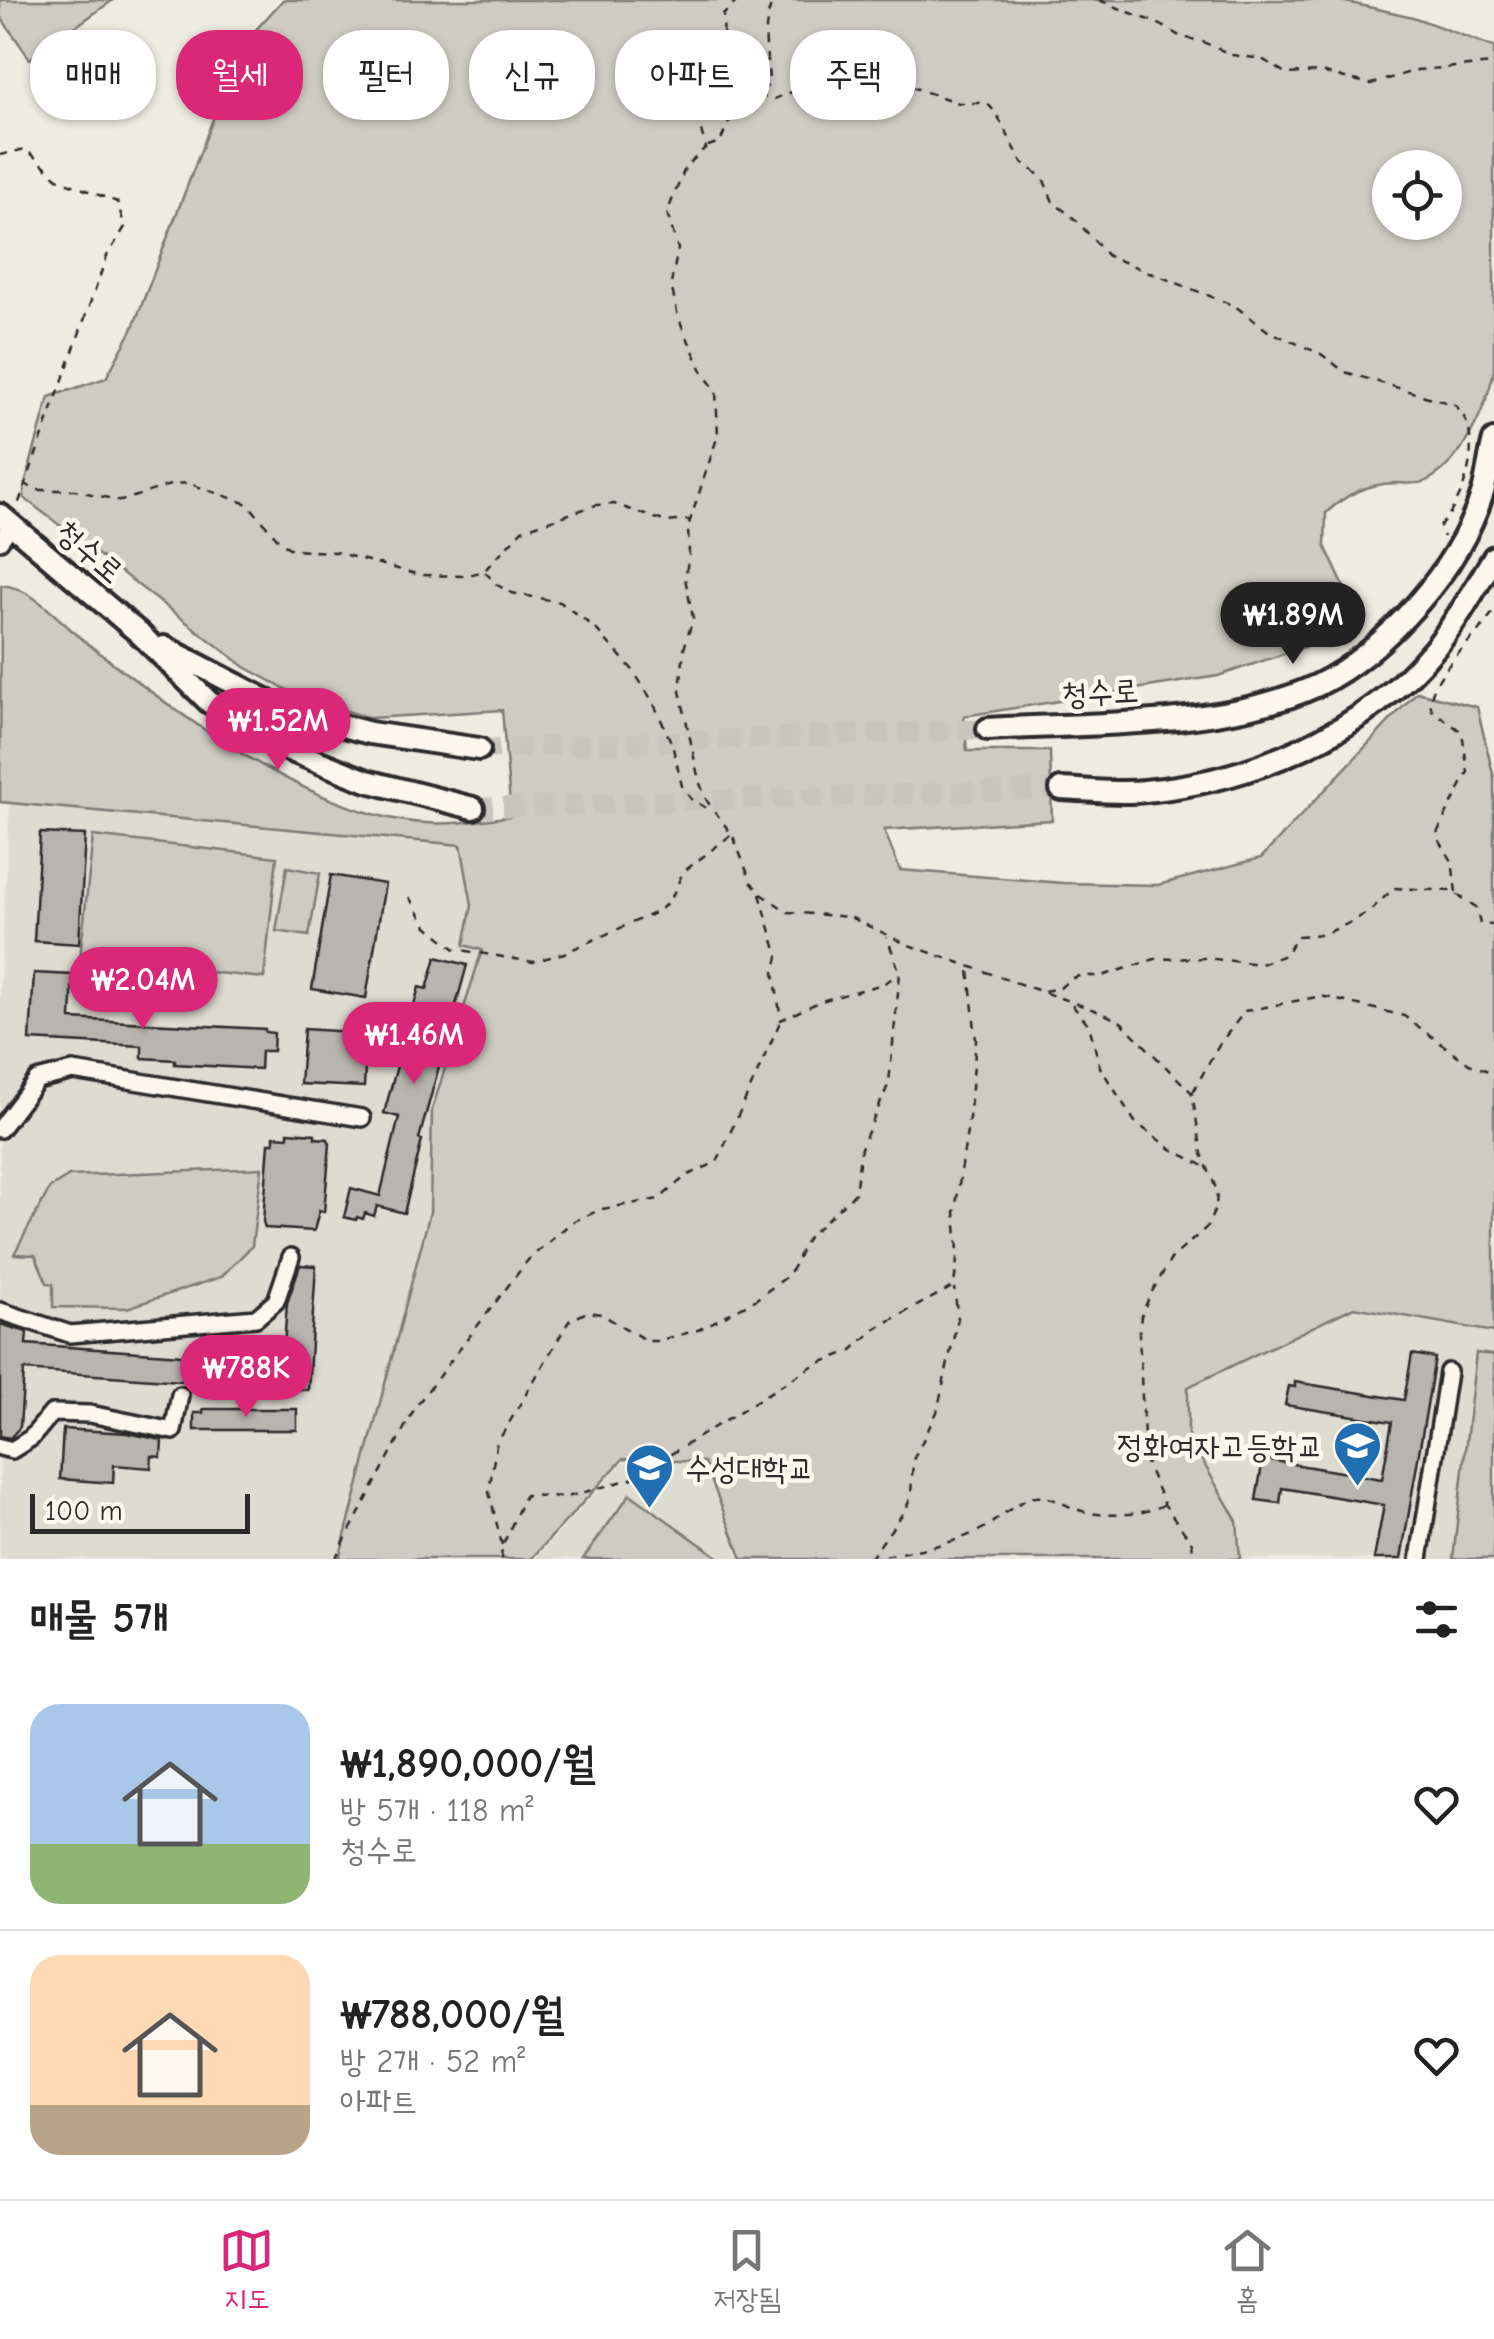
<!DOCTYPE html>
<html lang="ko">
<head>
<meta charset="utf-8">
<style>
	body { margin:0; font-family:"Comic Neue","Poor Story",sans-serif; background:#f6f6f6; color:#222; height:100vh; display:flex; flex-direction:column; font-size:38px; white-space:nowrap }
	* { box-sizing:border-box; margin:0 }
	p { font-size:32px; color:#767676 }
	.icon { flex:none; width:55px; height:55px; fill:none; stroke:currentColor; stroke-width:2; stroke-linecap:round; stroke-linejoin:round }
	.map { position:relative; height:1559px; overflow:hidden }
	.sheet { display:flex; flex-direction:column; background:#fff; flex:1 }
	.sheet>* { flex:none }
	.guide { position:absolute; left:30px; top:30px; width:1435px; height:90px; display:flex; gap:20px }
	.buttons { position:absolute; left:1372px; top:150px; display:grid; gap:20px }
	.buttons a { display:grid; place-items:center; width:90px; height:90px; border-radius:50%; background:#fff; box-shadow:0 2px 8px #0004; font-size:50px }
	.scale { position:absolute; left:30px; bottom:25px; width:220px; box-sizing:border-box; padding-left:10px; border:5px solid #2b2b2b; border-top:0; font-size:28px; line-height:35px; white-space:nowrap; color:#2b2b2b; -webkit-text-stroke:8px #fbf7ec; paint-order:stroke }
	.price { position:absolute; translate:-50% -85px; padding:0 22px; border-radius:35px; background:#db2777; color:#fff; font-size:32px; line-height:65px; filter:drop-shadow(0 2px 5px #0008) }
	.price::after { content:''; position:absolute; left:50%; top:60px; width:30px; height:22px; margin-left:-15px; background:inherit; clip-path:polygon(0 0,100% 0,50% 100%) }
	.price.selected { background:#222; color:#fff }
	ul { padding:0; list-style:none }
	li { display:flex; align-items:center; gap:30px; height:250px; padding:0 30px }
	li+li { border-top:2px solid #e0e0e0 }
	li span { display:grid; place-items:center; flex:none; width:280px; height:200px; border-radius:30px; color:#555 }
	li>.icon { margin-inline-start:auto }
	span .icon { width:120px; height:120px; fill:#fffc; stroke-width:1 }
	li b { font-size:42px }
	h2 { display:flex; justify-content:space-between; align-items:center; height:120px; padding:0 30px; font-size:42px }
	.pill { padding:0 35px; border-radius:40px; background:#fff; box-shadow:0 2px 8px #0004; font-size:35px; line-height:90px }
	.pill.selected { background:#db2777; color:#fff }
	.dock { display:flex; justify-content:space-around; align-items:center; height:140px; border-top:2px solid #e0e0e0; background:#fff; font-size:28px; color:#767676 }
	.dock a { display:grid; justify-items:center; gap:5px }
	.dock .selected { color:#db2777 }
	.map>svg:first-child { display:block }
	.built { fill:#dedbd1 }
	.green { fill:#cecbc2; stroke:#7c7b76; stroke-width:2.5; fill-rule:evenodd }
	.building { fill:#b8b5ae; stroke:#2b2b2b; stroke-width:2.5 }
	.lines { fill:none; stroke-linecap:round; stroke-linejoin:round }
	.major-tunnel { stroke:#c7c5bc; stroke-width:20; stroke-dasharray:20 10; stroke-linecap:butt }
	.minor-casing { stroke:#2b2b2b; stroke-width:22 }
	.major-casing { stroke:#2b2b2b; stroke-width:28 }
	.path { stroke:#2b2b2b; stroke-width:2.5; stroke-dasharray:8 8; stroke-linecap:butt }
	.minor { stroke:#fbf7ec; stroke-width:15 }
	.major { stroke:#fbf7ec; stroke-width:20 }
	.labels { text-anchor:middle; stroke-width:9; stroke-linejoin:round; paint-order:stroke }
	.street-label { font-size:32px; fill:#2b2b2b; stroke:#fbf7ec }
	.poi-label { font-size:32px; fill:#2b2b2b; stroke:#fbf7ec; text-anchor:end }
</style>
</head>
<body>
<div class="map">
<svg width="1494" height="1559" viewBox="0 0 1494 1559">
	<rect width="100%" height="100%" fill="#eeebe0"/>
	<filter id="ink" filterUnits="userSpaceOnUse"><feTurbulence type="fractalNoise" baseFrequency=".01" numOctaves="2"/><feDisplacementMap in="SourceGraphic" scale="20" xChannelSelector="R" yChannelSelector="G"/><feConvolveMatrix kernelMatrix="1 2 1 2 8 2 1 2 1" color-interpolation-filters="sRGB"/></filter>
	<g filter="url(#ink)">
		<path class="built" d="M10 803 461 844 472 905 464 945 483 949 432 1110 430 1212 339 1559H0V985Z
			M1354 1307 1494 1332V1559H1240L1237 1521 1188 1436V1388Z
			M622 1463H703L739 1559H535Z"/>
		<path class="green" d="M0 0H113L30 59 0 16Z
			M283 0H1337L1413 17 1494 47V371C1486 408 1463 463 1426 481 1418 485 1404 483 1395 483 1367 484 1346 494 1326 513L1325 546 1344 587 1350 615 1331 638 1218 676 964 716 967 751H1050L1052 820 884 830 900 870 1063 883 1158 885 1261 858 1417 692 1477 707 1494 778V1332L1354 1307 1188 1387V1436L1237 1521 1240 1559H742L704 1462 623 1459 531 1559H339L430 1212 432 1110 482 950 464 945 472 905 461 845 0 802 1 585C32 587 58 620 82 639 168 707 301 809 413 822 446 826 478 821 511 816L502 710 371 718 304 699 245 667 24 498V487L49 397 106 378 132 330 241 46ZM1390 168H1445V222H1390Z
			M93 836 277 857 264 978 80 958Z
			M287 867 320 873 309 936 276 931Z
			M262 1168 252 1246 221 1277 127 1308 53 1307V1284L47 1283 35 1255 14 1254 50 1188 69 1176Z
			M1476 1353 1494 1355V1559H1453Z
			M630 1494 721 1559H583Z"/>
		<path class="building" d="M40 833 85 835 79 944 34 941Z
			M331 875 385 884 366 998 312 989Z
			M436 957 467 965 419 1139 422 1140 404 1213 377 1206 374 1216 365 1213 363 1219 357 1217 356 1220 344 1217 351 1188 380 1196 399 1117 384 1113 419 987 427 989Z
			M34 973 73 975 71 1019 265 1029V1032L274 1033 273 1051H261L260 1069 175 1064V1060L142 1058V1046L30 1040Z
			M304 1029 367 1033 364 1087 300 1084Z
			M288 1132 315 1134V1138L328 1139 330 1144 324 1212 319 1211 314 1231 265 1228 263 1221 269 1143H274V1136L288 1137Z
			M300 1265 316 1266 308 1390 24 1370 20 1427 10 1438 0 1436V1324L27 1332 26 1344 283 1362 287 1303Z
			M1412 1354 1435 1358 1401 1559H1374L1384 1505 1282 1488 1280 1503 1256 1500 1263 1459 1382 1479 1392 1422 1285 1405 1289 1386 1295 1387V1382L1404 1400Z
			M203 1409H297V1430H194V1413H203Z
			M63 1429 127 1433 162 1440 161 1457 152 1456 151 1468 114 1465 113 1483 60 1479Z"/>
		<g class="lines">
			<path class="major-tunnel" d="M479 749 988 729
				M473 808 1061 789"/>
			<defs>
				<path id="minor" d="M0 541 12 524
					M0 1129 37 1080 73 1071 362 1118
					M0 1311 70 1334 256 1318 276 1301 291 1257
					M0 1447 12 1450 31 1438 52 1413 90 1414 173 1431 180 1395
					M1419 1559 1448 1372"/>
				<path id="major" d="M0 515 140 634 209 702 279 746 367 781 473 808
					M164 647 289 712 370 733 479 749
					M988 729C1088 723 1228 728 1318 685 1357 666 1390 635 1418 603 1446 571 1470 533 1483 492 1488 475 1489 457 1494 440
					M1061 789C1088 790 1118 794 1145 791 1253 781 1366 732 1435 648 1457 621 1476 587 1494 557"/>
			</defs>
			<use href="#minor" class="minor-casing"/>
			<use href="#major" class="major-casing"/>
			<path class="path" d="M738 0 723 15 724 50 695 111 706 147 685 168 667 213 678 249 671 284 678 317 704 375 716 390 718 435 688 527 689 555 685 578 693 618 684 649 680 691 699 781 707 801 733 836 751 882 760 893 788 912 850 917 906 944 1100 1012 1121 1022 1192 1093 1202 1154 1217 1191 1216 1207 1207 1227 1171 1259 1150 1295 1141 1316 1139 1334 1145 1460 1164 1504 1192 1543 1194 1559
				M1099 0 1161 25 1181 37 1201 41 1232 55 1262 59 1287 74 1320 72 1371 84 1417 70 1494 64
				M758 96 774 99 792 92 833 98 885 78 959 103H987L996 113 1022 162 1043 178 1053 202 1076 220 1108 256 1235 306 1268 331 1321 354 1345 372 1455 405C1486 435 1466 498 1440 526L1444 537
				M708 146 720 142 729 122 743 113 769 84C768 52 760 33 773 0
				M0 155 26 149 60 180 117 202 125 227 107 256 17 508
				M24 483 35 490H75L121 501 173 484 188 483 248 504 281 543 293 550 335 552 420 575 465 576 484 571 522 530 596 505 614 504 666 522 691 520
				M485 572 497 585 512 593 560 602 594 627 632 669 653 702 672 744 682 786 691 799 713 812
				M1456 892 1452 861 1436 835 1468 772 1462 732 1432 710C1421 682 1479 637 1494 610
				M760 894 778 957 774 972 781 1020 821 1001 883 984 899 974
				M409 897 427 926 455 949 533 962 564 953 659 911 671 899 683 872 731 835
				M1044 991 1060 988 1070 979 1079 976H1102L1155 959 1205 958 1260 964 1285 955 1298 936 1324 934 1345 925 1369 912 1394 888 1452 891 1476 907 1480 924 1494 925
				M1072 1005 1089 1025 1100 1067 1135 1122 1171 1149 1208 1168
				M1193 1092 1218 1046 1245 1011 1321 996 1404 1016 1469 1064 1494 1073
				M502 1545 489 1492 496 1445 569 1321 587 1312 601 1314 647 1341H657L698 1330 755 1300 789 1275 808 1237 855 1193 861 1148 889 1083 900 973 887 937
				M335 1559 416 1406 528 1260 572 1222 602 1209 659 1199 686 1176 717 1162 781 1020
				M501 1559 502 1547 525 1495 567 1497 631 1479 814 1365 851 1351 876 1328 954 1286 958 1251 955 1212 970 1111 976 1040 969 970
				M870 1559C908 1550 946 1548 982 1529 999 1520 1015 1501 1035 1497 1050 1495 1066 1506 1079 1510 1102 1518 1142 1516 1163 1505
				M870 1559 906 1509 911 1496 913 1460 937 1412 958 1318 954 1288"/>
			<use href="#minor" class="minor"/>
			<use href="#major" class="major"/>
		</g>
	</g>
	<defs>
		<symbol id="school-pin" viewBox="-11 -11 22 30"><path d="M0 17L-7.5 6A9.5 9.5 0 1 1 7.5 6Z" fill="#1f6fb2" stroke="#fbf7ec"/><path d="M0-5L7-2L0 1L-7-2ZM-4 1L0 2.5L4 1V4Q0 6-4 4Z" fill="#fff"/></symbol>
		<symbol id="university-pin" viewBox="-11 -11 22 30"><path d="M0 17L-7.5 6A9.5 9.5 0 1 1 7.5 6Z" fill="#1f6fb2" stroke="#fbf7ec"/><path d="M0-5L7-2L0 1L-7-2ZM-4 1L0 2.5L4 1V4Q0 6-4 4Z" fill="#fff"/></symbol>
	</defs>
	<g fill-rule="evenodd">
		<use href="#school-pin" x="1330" y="1418" width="55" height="75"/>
		<use href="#university-pin" x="622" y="1440" width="55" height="75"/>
	</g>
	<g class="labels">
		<g class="street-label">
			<text transform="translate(90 551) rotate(41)" y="11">청수로</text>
			<text transform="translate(1100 692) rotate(-3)" y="11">청수로</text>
		</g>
		<g class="poi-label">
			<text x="1323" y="1457">정화여자고등학교</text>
			<text x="685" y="1479" text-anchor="start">수성대학교</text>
		</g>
	</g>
</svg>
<div class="buttons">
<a><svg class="icon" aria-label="locate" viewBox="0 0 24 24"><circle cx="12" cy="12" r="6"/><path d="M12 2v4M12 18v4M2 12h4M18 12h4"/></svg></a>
</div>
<div class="scale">100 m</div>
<b class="price selected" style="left:1293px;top:667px">₩1.89M</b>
<b class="price" style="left:278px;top:773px">₩1.52M</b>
<b class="price" style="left:143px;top:1032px">₩2.04M</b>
<b class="price" style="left:414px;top:1087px">₩1.46M</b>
<b class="price" style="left:246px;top:1420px">₩788K</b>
<div class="guide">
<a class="pill">매매</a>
<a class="pill selected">월세</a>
<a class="pill">필터</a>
<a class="pill">신규</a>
<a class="pill">아파트</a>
<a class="pill">주택</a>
</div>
</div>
<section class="sheet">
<h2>매물 5개<svg class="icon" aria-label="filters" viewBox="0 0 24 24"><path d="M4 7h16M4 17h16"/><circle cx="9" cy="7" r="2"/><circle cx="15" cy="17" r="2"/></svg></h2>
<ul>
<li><span style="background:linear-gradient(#a9c7e8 70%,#8fb573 0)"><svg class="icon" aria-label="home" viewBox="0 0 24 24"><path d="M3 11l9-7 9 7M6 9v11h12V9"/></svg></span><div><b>₩1,890,000/월</b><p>방 5개 · 118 m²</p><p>청수로</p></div><svg class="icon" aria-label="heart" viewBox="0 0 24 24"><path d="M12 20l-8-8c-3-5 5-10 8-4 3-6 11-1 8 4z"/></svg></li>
<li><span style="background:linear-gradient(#ffd9b3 75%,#b9a48a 0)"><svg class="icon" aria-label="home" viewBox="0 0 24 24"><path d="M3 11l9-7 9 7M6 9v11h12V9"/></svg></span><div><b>₩788,000/월</b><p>방 2개 · 52 m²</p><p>아파트</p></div><svg class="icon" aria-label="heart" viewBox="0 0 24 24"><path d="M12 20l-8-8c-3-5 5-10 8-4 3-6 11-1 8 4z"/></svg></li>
</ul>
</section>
<nav class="dock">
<a class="selected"><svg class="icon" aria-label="map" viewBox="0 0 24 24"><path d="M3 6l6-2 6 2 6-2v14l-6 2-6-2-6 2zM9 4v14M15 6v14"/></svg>지도</a>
<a><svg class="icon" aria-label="saved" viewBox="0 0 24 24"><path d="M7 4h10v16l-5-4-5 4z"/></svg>저장됨</a>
<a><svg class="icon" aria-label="home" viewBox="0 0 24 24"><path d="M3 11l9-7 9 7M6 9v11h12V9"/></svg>홈</a>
</nav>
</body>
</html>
